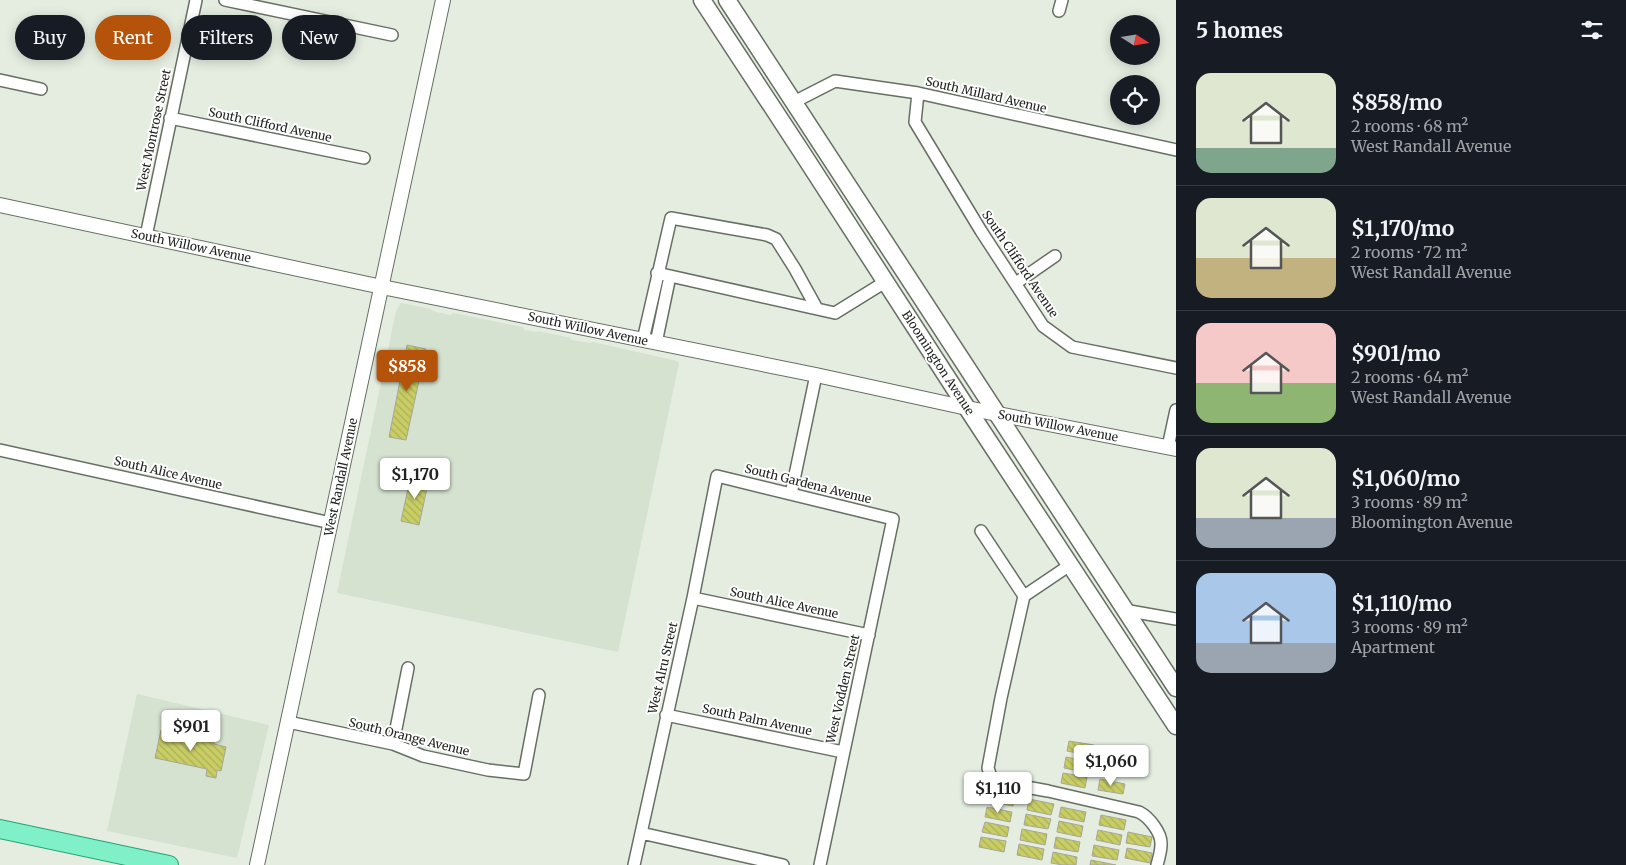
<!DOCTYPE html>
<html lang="en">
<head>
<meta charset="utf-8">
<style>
	body { margin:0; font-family:Merriweather,serif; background:#20242c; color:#f1f3f6; height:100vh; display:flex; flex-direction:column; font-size:19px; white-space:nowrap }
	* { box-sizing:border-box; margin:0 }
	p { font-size:16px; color:#9ea1a6 }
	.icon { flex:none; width:28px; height:28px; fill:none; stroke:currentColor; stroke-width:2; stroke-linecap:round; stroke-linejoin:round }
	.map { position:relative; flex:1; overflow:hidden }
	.panel { display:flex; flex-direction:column; background:#171b24; width:450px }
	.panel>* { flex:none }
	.hud { position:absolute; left:15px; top:15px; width:475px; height:45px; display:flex; gap:10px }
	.needle { width:32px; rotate:102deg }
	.controls { position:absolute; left:1110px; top:15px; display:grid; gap:10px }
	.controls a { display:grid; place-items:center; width:50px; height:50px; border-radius:50%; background:#171b24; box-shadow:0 2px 12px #0003; font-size:25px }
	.price { position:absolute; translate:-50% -42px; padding:0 11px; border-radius:5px; background:#fff; color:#222; font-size:16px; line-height:32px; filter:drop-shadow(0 1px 2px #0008) }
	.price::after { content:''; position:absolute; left:50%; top:30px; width:15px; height:11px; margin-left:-8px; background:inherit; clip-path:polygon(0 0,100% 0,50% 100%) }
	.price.on { background:#b45309; color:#fff }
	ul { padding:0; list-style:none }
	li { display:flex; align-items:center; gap:15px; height:125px; padding:0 20px }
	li+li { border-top:1px solid #363941 }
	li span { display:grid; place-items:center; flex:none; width:140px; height:100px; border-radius:15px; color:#555 }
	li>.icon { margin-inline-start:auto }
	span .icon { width:60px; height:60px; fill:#fffc; stroke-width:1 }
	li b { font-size:21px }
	h2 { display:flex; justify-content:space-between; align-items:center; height:60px; padding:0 20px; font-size:21px }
	.chip { padding:0 18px; border-radius:22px; background:#171b24; box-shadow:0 2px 12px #0003; font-size:18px; line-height:45px }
	.chip.on { background:#b45309; color:#fff }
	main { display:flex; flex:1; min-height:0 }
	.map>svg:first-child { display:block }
	.built { fill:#d4e2cf }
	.building { fill:url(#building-back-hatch); stroke:#a6a799 }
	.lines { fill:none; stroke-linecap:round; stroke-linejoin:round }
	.minor-casing { stroke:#676f64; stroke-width:14 }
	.tertiary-casing { stroke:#676f64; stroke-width:16 }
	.secondary-casing { stroke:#676f64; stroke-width:19 }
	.primary-casing { stroke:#26a275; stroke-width:20 }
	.minor { stroke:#fff; stroke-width:11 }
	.tertiary { stroke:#fff; stroke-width:14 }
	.secondary { stroke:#fff; stroke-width:16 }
	.primary { stroke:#7ff0c8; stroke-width:18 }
	.labels { text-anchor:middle; stroke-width:4; stroke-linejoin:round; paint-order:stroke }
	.street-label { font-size:12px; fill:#212420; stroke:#fff }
</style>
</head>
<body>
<main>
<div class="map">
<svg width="1176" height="865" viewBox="0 0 1176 865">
	<defs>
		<pattern id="building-back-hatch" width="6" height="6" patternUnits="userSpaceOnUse" patternTransform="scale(1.25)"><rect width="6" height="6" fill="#c8cd65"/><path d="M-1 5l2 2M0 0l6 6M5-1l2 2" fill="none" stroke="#acb057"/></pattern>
	</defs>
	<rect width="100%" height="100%" fill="#e4ede0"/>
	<path class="built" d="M401 303 431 309 432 311 450 315 453 313 523 327 524 330 537 332 538 331 571 338 572 340 590 343 593 342 677 361 679 363 618 652 337 593 396 311Z
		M137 694 269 725 237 858 107 831Z"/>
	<path class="building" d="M407 345 426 349 406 440 389 437Z
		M411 475 429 479 419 525 401 521Z
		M161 730 214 741V744L226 747 221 771 217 770 216 778 206 776 207 769 155 758Z
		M1069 741 1094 745 1092 756 1067 751Z
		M1066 757 1090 762 1088 773 1064 768Z
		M1063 773 1087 777 1085 788 1061 783Z
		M1100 779 1125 784 1123 794 1098 790Z
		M990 791 1015 796 1013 806 988 801Z
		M1029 799 1054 804 1051 815 1027 810Z
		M987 807 1012 812 1010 822 985 817Z
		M1061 807 1086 812 1084 822 1059 817Z
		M1026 814 1051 819 1048 829 1024 825Z
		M1101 815 1126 820 1124 830 1099 825Z
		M1059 821 1083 826 1081 837 1057 832Z
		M985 822 1009 827 1007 837 982 832Z
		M1022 829 1047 834 1045 845 1020 840Z
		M1098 830 1122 835 1120 845 1096 840Z
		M1128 832 1152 837 1150 847 1126 843Z
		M981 837 1006 841 1004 852 979 847Z
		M1056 837 1080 842 1078 852 1054 848Z
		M1019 844 1044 849 1042 860 1017 855Z
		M1094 845 1119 850 1117 860 1092 856Z
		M1127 848 1152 853 1150 863 1125 858Z
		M1053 852 1077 857 1076 865H1063L1051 863Z
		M1091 860 1116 865H1090Z"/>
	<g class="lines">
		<defs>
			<path id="minor" d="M225 0 392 35
				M1059 11 1062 0
				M0 80 41 89
				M918 93 915 122 981 231 1043 326 1072 347 1176 368
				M792 103 835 81 918 93 1176 150
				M170 118 364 158
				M146 236 196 0
				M657 273 835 313 885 282
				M1016 283 1055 256
				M643 340 671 218 767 235 776 239 795 269 816 307
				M656 343 670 276
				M1168 447 1176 410
				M0 450 331 523
				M791 494 816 375
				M981 531 1024 596 1001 698 988 768 991 777 1026 787 1048 791 1139 812C1149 817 1162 833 1161 845 1161 851 1159 858 1157 865
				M1024 596 1070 565
				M693 598 869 635
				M1124 610 1176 619
				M666 715 843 752
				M288 722 393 744 423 756 488 770 524 774 539 695
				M393 744 408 668
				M641 833 783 865
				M634 865 693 598 717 476 893 519 820 865"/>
			<path id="tertiary" d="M0 205 382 287 816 375 967 408 1176 449
				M257 865 443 0"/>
			<path id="secondary" d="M702 0 801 151 967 408 1176 726
				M727 0 1176 688"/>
			<path id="primary" d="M0 829 169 865"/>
		</defs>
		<use href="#minor" class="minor-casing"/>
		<use href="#tertiary" class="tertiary-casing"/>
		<use href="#secondary" class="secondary-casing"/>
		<use href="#primary" class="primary-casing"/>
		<use href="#minor" class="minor"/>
		<use href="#tertiary" class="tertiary"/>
		<use href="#secondary" class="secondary"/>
		<use href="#primary" class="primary"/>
	</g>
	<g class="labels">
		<g class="street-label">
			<text transform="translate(986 95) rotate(13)" y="4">South Millard Avenue</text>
			<text transform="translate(270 125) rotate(12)" y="4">South Clifford Avenue</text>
			<text transform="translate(154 130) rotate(-78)" y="4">West Montrose Street</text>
			<text transform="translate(191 246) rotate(12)" y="4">South Willow Avenue</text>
			<text transform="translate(1020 264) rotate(56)" y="4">South Clifford Avenue</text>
			<text transform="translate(588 329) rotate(12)" y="4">South Willow Avenue</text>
			<text transform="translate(938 363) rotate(57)" y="4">Bloomington Avenue</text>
			<text transform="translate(1058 426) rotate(11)" y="4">South Willow Avenue</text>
			<text transform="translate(168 473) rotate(13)" y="4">South Alice Avenue</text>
			<text transform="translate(341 477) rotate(-78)" y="4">West Randall Avenue</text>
			<text transform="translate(808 484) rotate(14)" y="4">South Gardena Avenue</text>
			<text transform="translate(784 603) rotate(12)" y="4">South Alice Avenue</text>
			<text transform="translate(663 668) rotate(-77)" y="4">West Alru Street</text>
			<text transform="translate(843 689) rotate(-77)" y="4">West Vodden Street</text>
			<text transform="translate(757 720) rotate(12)" y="4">South Palm Avenue</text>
			<text transform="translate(409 737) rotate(14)" y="4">South Orange Avenue</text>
		</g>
	</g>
</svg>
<div class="controls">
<a><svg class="needle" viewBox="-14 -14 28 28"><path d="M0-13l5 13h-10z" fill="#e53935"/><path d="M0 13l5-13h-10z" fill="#9ea1a6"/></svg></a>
<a><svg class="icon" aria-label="locate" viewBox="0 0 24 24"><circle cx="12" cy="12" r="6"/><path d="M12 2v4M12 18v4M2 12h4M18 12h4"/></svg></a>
</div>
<b class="price on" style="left:407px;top:392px">$858</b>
<b class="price" style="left:415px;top:500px">$1,170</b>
<b class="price" style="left:191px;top:752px">$901</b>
<b class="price" style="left:1111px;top:787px">$1,060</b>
<b class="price" style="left:998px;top:814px">$1,110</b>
<div class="hud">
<a class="chip">Buy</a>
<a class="chip on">Rent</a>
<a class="chip">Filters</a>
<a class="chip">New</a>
</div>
</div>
<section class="panel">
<h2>5 homes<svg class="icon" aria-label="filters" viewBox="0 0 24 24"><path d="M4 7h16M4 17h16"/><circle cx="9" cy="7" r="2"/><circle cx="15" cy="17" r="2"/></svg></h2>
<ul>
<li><span style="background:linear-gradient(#dfe7d0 75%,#7fa58c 0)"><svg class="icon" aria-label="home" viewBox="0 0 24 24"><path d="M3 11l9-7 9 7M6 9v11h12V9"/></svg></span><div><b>$858/mo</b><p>2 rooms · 68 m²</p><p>West Randall Avenue</p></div></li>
<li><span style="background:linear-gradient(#dfe7d0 60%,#c2b280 0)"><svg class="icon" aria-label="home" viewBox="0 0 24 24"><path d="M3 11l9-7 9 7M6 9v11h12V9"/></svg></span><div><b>$1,170/mo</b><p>2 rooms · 72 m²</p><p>West Randall Avenue</p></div></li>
<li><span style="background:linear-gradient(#f6c9c9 60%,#8fb573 0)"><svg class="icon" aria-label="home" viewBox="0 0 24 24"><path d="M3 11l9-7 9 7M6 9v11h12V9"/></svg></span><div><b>$901/mo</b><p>2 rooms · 64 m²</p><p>West Randall Avenue</p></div></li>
<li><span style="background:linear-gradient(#dfe7d0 70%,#9aa5b1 0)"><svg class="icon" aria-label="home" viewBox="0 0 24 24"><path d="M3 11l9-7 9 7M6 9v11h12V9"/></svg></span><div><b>$1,060/mo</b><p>3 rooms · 89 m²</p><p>Bloomington Avenue</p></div></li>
<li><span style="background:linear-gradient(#a9c7e8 70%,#9aa5b1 0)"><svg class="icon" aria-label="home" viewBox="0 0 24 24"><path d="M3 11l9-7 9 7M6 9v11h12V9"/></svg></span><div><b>$1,110/mo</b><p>3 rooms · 89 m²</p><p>Apartment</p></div></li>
</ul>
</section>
</main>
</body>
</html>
